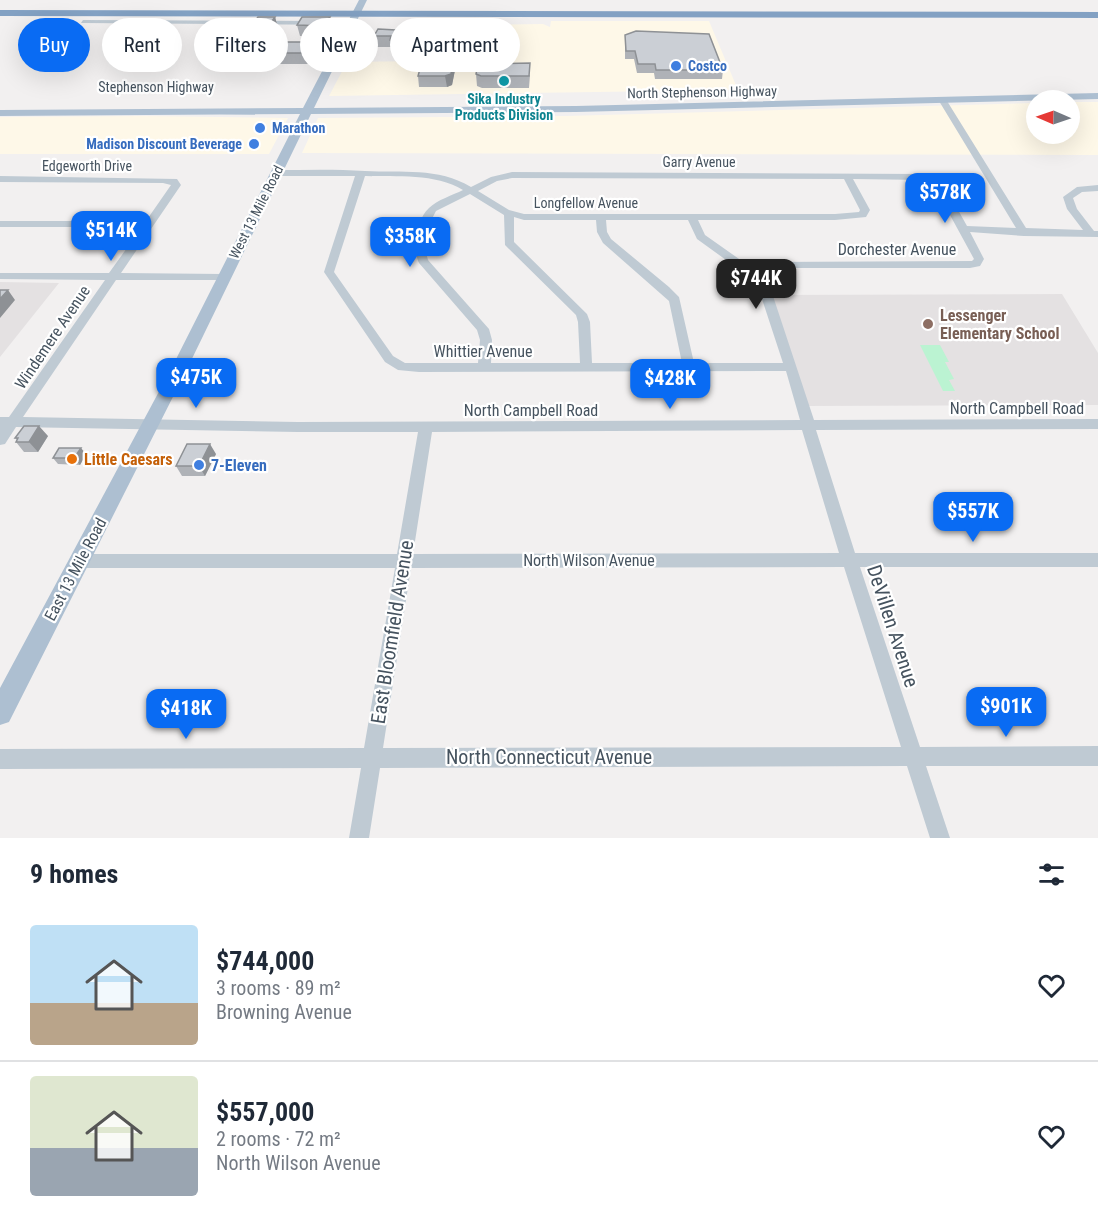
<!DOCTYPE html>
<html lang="en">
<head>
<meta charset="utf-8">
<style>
	body { margin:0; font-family:"Roboto Condensed",sans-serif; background:#f2f2f3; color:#1f2937; height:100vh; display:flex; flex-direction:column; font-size:22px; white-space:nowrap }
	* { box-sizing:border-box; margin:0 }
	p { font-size:20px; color:#747a83 }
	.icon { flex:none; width:33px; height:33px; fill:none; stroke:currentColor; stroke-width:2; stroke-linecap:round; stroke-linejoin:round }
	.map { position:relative; height:838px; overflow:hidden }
	.sheet { display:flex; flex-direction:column; background:#fff; flex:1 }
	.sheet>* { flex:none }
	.guide { position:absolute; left:18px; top:18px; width:600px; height:54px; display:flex; gap:12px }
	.needle { width:39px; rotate:272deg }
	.controls { position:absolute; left:1026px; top:90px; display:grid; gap:12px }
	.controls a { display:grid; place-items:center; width:54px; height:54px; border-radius:50%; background:#fff; box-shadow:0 6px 24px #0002; font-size:30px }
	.price { position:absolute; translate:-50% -51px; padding:0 14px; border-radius:12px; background:#096bf3; color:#fff; font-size:20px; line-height:39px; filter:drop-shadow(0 2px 3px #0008) }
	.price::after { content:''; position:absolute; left:50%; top:36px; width:18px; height:14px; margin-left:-9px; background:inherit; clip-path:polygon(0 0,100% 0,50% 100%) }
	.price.on { background:#222; color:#fff }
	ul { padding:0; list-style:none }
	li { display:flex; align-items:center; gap:18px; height:150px; padding:0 30px }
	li+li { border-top:2px solid #e0e1e3 }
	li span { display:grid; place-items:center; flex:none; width:168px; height:120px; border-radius:6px; color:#555 }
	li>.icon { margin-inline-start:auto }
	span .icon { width:72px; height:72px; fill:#fffc; stroke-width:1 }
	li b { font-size:26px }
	h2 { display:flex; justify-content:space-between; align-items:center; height:72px; padding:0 30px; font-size:26px }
	.pill { padding:0 21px; border-radius:27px; background:#fff; box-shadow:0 6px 24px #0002; font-size:21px; line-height:54px }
	.pill.on { background:#096bf3; color:#fff }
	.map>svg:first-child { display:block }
	.commercial { fill:#fef8e8 }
	.education { fill:#e4e1e2 }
	.green { fill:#bbf3d2 }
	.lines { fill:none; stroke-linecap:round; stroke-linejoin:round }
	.minor { fill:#bfcad3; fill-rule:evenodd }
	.major { fill:#adbfd1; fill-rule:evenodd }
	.highway { fill:#83a1c3; fill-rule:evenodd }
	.wall { fill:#afb2b7 }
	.shaded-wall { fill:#8e9195 }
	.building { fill:#cbcfd5; stroke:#8e9195; stroke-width:1.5 }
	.shop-dot { fill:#3f7fe0; stroke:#fff; stroke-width:2 }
	.culture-dot { fill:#0f9aa8; stroke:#fff; stroke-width:2 }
	.education-dot { fill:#8d6e63; stroke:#fff; stroke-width:2 }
	.food-dot { fill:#e8710a; stroke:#fff; stroke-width:2 }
	.labels { text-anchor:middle; stroke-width:4.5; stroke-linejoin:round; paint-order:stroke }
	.far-shop-label { font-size:14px; font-weight:bold; fill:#366cbe; stroke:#fff; text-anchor:start }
	.far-street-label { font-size:14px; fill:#46535f; stroke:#fff }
	.far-culture-label { font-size:14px; font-weight:bold; fill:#0d838f; stroke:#fff }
	.street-label { font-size:16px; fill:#46535f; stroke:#fff }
	.education-label { font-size:16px; font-weight:bold; fill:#785e54; stroke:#fff; text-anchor:start }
	.food-label { font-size:16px; font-weight:bold; fill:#c56008; stroke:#fff; text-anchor:start }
	.shop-label { font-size:16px; font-weight:bold; fill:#366cbe; stroke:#fff; text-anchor:start }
	.near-street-label { font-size:20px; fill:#46535f; stroke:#fff }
</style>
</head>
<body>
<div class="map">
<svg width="1098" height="838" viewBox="0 0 1098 838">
	<rect width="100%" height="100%" fill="#f2f0f0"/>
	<path class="commercial" d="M551 21H709L738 90 329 96 347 62 419 61 424 59 430 41H474L480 25 543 24 550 27Z
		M1070 102H1098V155L302 153 318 118 566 116 1036 103V134H1070Z
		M143 116 288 118 269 154H0V117Z"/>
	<path class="education" d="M0 282 59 283 0 357Z
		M1062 294 1098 353V405L804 406 767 295Z"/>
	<path class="green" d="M920 345H940L949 362H945L954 379 949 380 955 391H943Z"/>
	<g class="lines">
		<path class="minor" d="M83 20 352 21 355 23 352 25 81 23Z
			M940 99 947 101 1026 228 1083 230 1067 209 1063 197 1077 187 1098 185V191L1082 192 1073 198 1077 209 1094 231H1098V237L1024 236 970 232 984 259 980 266 970 268H766L755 271 772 293 814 420 1098 419V429L816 430 855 553H1098V567H860L920 747 1098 746V766H926L950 838H930L907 766 380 768 369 838H349L361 768 0 769V749L364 748 395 568H80L74 566 72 561 74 556 80 554H397L418 432H298L16 427 5 444 0 445V417H9L105 280 0 279V273H109L142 227H0V221H146L171 185 163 183 0 182V176L177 179 181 185 121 273 223 274 229 277 223 280H116L23 417 298 422 800 420 786 371 419 372 398 370 385 362 324 272 355 176H276L271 173 276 170C306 170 336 169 365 171 401 173 438 167 471 187L491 177 512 172 924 174 938 178 943 183 967 226 1016 228 939 101ZM365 176C397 177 435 173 463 190 453 195 437 200 429 208 416 220 412 248 419 263L477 330 480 340 478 363H405L393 356 334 272ZM512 178 844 179 860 210 859 212 835 214H524L509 210 478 191 497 181ZM853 179 924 180 932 182 974 259 972 261 766 262 749 266 705 235 698 220H835L866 217 870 210ZM470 194 504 215 505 245 576 315 578 322 580 363H491L492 340 489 329 428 260C423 244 428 225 436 211ZM514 217 524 220H596L597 232 603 243 669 301 682 363H592L590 322 587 314 514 242ZM606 220H688L697 239 751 278 760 293 783 363H694L679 297 669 287 611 239 607 232ZM802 430 839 553 413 554 432 432ZM844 567 901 747 383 748 411 568Z"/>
		<path class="major" d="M359 0H367L314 108 576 106 1098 93V99L576 112 311 114 186 371 9 722 0 725V688L170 371 300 114 0 116V110L303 108Z"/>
		<path class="highway" d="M0 10 1098 12V18L0 16Z"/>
	</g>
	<path class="wall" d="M275 17 278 28 262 51H244L240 40Z
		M330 17 332 28 327 37 300 36 297 25Z
		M414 31 416 41 412 51H391V47H376L374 36Z
		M625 35 723 70 722 79H655L654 73H637L634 59H625Z
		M272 53H317L311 64H276Z
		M455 70 452 85 447 87H419L418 76Z
		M476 74 530 75 529 88H482L477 86Z
		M48 436 38 452H24L16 442 17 440 15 438Z
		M86 454 80 465 58 464 53 458Z
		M216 454 205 476H182L176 466Z"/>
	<path class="shaded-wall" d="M275 17 278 28 262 51 258 40Z
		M330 17 332 28 327 37 324 26Z
		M414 31 416 41 412 51 411 40Z
		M315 42 317 53 311 64 308 53Z
		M454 58 455 70 452 85 447 87 445 76Z
		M8 290 15 300 0 318V299Z
		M39 426 48 436 38 452 29 442Z
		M210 444 216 454 205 476 199 466Z
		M81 448 86 454 80 465 74 458Z"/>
	<path class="building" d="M258 17H275L258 40H240Z
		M302 17H330L324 26 297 25Z
		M378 29 414 31 411 40H390L391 36H374Z
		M636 31 709 34 723 70H656L655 64H638L635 51H626L625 35Z
		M281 42H315L308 53H272Z
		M450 56 454 58 451 74 445 76H418L423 58Z
		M530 63 529 76H481L476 74 478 64Z
		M0 290H8L0 299Z
		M24 426H39L29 442H16L18 438H15Z
		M187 444H210L199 466H176Z
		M59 448H81L74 458H53Z"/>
	<g class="shop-dot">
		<circle cx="676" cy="66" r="6"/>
		<circle cx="260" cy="128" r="6"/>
		<circle cx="254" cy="144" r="6"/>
		<circle cx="199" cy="465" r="6"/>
	</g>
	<circle class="culture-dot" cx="504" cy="81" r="6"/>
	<circle class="education-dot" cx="928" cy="324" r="6"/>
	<circle class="food-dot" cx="72" cy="459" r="6"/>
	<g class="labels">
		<g class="far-shop-label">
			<text x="688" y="71">Costco</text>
			<text x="272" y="133">Marathon</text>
			<text x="242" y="149" text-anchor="end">Madison Discount Beverage</text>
		</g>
		<g class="far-street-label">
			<text x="156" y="92">Stephenson Highway</text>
			<text transform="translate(702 92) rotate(-1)" y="5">North Stephenson Highway</text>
			<text x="699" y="167">Garry Avenue</text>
			<text x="87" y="171">Edgeworth Drive</text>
			<text x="586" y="208">Longfellow Avenue</text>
			<text transform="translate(256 212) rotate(-63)" y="5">West 13 Mile Road</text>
		</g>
		<g class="far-culture-label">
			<text x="504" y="104">Sika Industry<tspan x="504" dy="16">Products Division</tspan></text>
		</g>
		<g class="street-label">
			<text x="897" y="255">Dorchester Avenue</text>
			<text transform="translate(52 337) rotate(-56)" y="6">Windemere Avenue</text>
			<text x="483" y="357">Whittier Avenue</text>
			<text x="1017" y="414">North Campbell Road</text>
			<text x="531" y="416">North Campbell Road</text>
			<text x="589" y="566">North Wilson Avenue</text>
			<text transform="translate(75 569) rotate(-62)" y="6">East 13 Mile Road</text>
		</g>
		<g class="education-label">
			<text x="940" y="321">Lessenger<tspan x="940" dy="18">Elementary School</tspan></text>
		</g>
		<g class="food-label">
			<text x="84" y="465">Little Caesars</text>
		</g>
		<g class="shop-label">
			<text x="211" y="471">7-Eleven</text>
		</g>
		<g class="near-street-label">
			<text transform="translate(893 626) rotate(72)" y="7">DeVillen Avenue</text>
			<text transform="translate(392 632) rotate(-81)" y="7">East Bloomfield Avenue</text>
			<text x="549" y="764">North Connecticut Avenue</text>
		</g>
	</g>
</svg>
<div class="controls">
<a><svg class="needle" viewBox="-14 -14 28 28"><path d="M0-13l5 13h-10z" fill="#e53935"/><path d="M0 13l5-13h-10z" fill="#747a83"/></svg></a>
</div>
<b class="price" style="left:945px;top:224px">$578K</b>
<b class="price" style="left:111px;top:262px">$514K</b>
<b class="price" style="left:410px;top:268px">$358K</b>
<b class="price on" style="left:756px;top:310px">$744K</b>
<b class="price" style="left:196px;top:409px">$475K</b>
<b class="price" style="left:670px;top:410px">$428K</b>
<b class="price" style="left:973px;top:543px">$557K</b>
<b class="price" style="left:1006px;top:738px">$901K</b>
<b class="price" style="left:186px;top:740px">$418K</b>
<div class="guide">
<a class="pill on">Buy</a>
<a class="pill">Rent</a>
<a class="pill">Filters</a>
<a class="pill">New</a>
<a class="pill">Apartment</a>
</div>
</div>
<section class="sheet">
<h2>9 homes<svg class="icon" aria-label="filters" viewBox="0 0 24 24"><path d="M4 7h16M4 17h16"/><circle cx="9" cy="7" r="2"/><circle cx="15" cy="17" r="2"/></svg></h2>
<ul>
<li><span style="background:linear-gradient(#bfe0f5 65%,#b9a48a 0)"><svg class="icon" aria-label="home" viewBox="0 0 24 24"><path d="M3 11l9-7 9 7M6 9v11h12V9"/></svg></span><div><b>$744,000</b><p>3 rooms · 89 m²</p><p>Browning Avenue</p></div><svg class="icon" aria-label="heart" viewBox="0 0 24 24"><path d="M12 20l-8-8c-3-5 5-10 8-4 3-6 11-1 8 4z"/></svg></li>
<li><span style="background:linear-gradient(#dfe7d0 60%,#9aa5b1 0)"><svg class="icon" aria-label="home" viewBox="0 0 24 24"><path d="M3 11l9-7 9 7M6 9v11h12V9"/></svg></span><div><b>$557,000</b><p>2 rooms · 72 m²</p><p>North Wilson Avenue</p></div><svg class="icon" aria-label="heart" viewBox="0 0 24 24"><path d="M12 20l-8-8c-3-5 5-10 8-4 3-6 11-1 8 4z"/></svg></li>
</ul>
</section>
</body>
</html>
